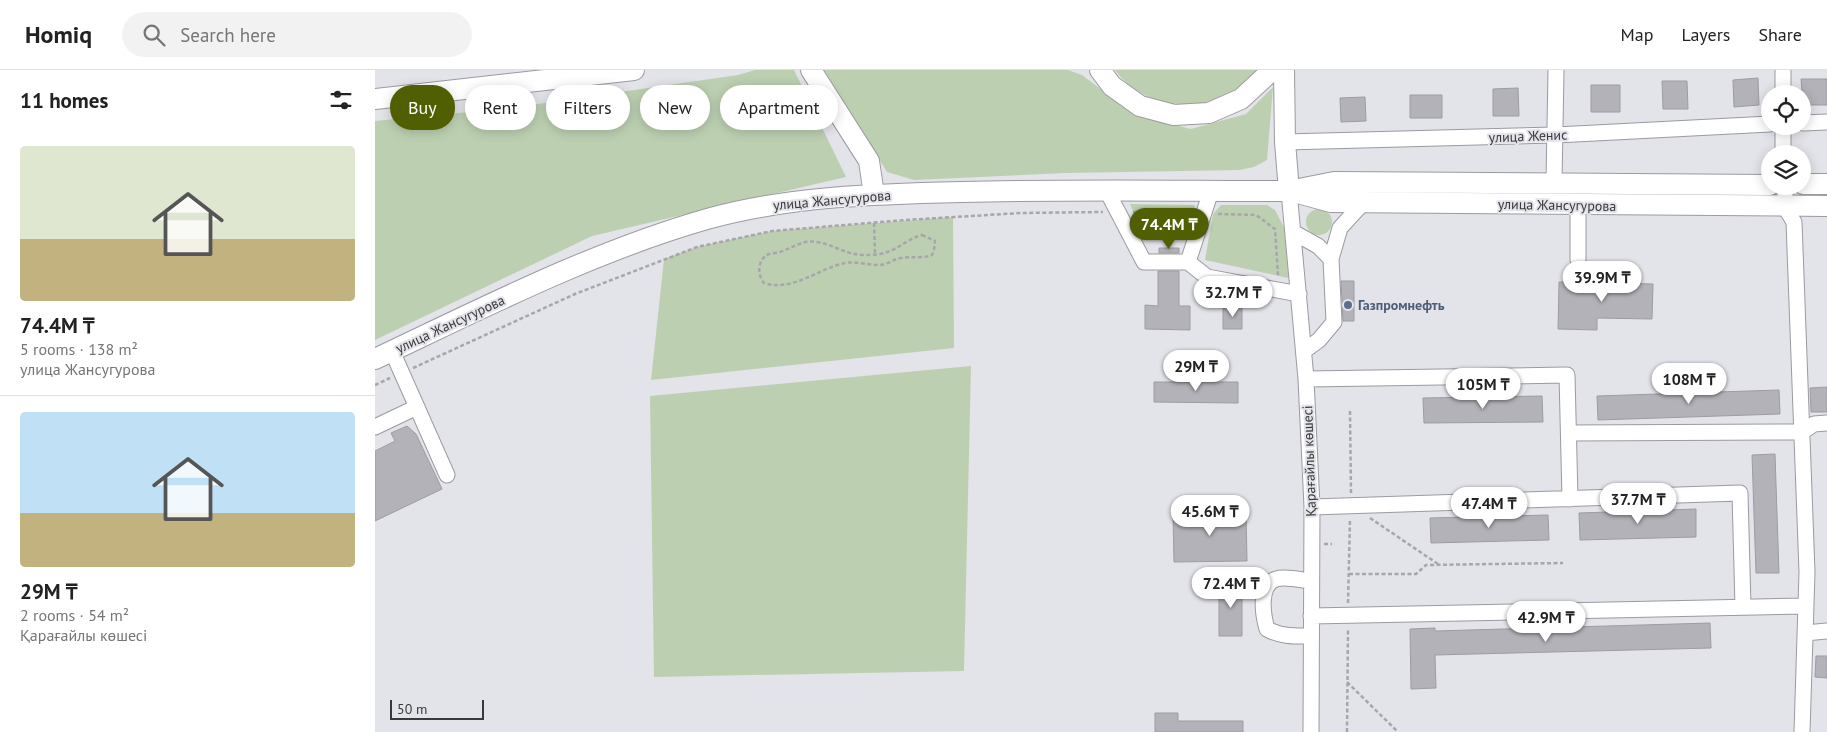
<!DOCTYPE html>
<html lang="en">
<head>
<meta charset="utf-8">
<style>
	body { margin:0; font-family:"PT Sans",sans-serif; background:#f2f2f2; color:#222; height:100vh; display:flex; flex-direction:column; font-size:19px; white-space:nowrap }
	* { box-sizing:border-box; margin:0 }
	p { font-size:16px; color:#767676 }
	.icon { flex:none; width:28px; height:28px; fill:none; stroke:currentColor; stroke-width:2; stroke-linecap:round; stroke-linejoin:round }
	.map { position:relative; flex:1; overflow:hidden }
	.details { display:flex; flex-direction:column; background:#fff; width:375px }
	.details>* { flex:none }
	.guide { position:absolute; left:15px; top:15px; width:475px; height:45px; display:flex; gap:10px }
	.fabs { position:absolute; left:1386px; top:15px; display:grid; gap:10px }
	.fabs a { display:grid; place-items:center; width:50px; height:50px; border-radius:50%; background:#fff; box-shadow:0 2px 12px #0003; font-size:25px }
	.scale { position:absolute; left:15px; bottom:12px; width:94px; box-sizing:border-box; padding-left:5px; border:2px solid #39393b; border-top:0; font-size:14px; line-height:18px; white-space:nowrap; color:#39393b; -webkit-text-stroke:4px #e3e3ea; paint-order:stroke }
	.price { position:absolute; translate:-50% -42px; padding:0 11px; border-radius:18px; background:#fff; color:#222; font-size:16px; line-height:32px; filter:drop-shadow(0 1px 2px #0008) }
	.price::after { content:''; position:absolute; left:50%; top:30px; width:15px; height:11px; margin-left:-8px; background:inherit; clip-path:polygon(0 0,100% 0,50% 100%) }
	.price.selected { background:#4f5f01; color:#fff }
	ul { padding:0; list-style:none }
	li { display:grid; align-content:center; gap:10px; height:265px; padding:0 20px }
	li+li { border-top:1px solid #e0e0e0 }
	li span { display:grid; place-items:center; height:155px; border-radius:5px; color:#555 }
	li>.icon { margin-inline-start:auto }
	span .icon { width:90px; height:90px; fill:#fffc; stroke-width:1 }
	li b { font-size:21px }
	h2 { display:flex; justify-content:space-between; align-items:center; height:60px; padding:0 20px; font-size:21px }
	.tag { padding:0 18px; border-radius:22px; background:#fff; box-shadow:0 2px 12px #0003; font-size:18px; line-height:45px }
	.tag.selected { background:#4f5f01; color:#fff }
	header { display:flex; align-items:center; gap:30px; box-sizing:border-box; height:70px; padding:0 25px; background:#fff; border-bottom:1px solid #e0e0e0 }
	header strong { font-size:24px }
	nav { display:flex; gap:28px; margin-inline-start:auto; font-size:18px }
	.search { width:350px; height:45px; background:#f2f2f2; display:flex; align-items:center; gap:12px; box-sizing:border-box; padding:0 18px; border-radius:28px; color:#767676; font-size:19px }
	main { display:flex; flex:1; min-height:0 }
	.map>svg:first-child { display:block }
	.green { fill:#bcd0b1 }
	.building { fill:#b3b2b9; stroke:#9d9ca3 }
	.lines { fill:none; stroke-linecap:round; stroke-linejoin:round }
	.minor-casing { stroke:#9b9aa1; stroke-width:17 }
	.major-casing { stroke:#9b9aa1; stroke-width:22 }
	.path { stroke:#a6a6ab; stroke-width:2.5; stroke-dasharray:4 2.5; stroke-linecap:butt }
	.minor { stroke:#fff; stroke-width:15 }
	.major { stroke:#fff; stroke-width:20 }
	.service-dot { fill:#5c6f8a; stroke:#e3e3ea; stroke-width:2 }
	.labels { text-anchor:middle; stroke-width:4; stroke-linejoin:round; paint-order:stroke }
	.street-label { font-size:14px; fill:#39393b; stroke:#e3e3ea }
	.service-label { font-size:14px; font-weight:bold; fill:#4e5e75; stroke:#e3e3ea; text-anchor:start }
</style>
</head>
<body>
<header>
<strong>Homiq</strong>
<div class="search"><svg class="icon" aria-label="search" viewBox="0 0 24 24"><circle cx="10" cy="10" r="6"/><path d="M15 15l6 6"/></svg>Search here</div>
<nav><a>Map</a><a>Layers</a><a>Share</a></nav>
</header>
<main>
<section class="details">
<h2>11 homes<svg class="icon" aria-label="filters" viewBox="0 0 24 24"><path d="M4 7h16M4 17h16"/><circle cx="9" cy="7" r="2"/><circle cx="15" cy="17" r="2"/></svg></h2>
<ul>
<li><span style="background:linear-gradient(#dfe7d0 60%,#c2b280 0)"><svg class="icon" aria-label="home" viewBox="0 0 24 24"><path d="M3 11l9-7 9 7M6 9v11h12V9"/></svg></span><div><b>74.4M ₸</b><p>5 rooms · 138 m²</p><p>улица Жансугурова</p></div></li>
<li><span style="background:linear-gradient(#bfe0f5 65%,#c2b280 0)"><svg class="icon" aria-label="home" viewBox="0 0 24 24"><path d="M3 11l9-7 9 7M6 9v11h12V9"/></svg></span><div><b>29M ₸</b><p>2 rooms · 54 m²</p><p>Қарағайлы көшесі</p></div></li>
</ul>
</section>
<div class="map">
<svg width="1452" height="662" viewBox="0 0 1452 662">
	<rect width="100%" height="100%" fill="#e3e3ea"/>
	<path class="green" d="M380 0H419L471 107 217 166 0 270V51L135 38 363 5Z
		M449 0H693L707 5 760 45 816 59 871 44 898 17 892 90 879 97 864 100 691 103 539 110 512 102Z
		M740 0H881C876 8 870 13 862 18 857 22 851 27 845 29 808 41 764 33 740 0Z
		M755 134 820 135 818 144 811 158C804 160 794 165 788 164 771 162 761 150 755 134Z
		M846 135H892L900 140 912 163 913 208 830 190 838 144Z
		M931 152a13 13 0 1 1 26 0a13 13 0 1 1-26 0Z
		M578 147 579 278 276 310 289 189 322 177 397 161Z
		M596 296 589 601 279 607 275 326Z"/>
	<path class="building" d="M1383 8 1384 35 1359 37 1358 10Z
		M1426 9H1452V35H1428Z
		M1287 11H1312L1313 39H1288Z
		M1216 15H1245V42H1216Z
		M1143 18 1144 46H1118V19Z
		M1035 25H1067V48H1035Z
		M990 27 991 51 966 52 965 28Z
		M784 178H804V183H784Z
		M783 201H804V236H815V260L770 259V235L783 236Z
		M966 211H979V251H968Z
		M1184 212 1278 214 1277 249 1222 248V260L1183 259Z
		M848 238H867V259H848Z
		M779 312H863V333L779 332Z
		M1452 317V342H1436L1435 318Z
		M1404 320 1405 344 1223 350 1222 326Z
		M1167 326 1168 352 1049 353 1048 328Z
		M32 356 41 364 67 419 0 451V381L20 371 16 363Z
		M1400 384 1404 503H1381L1377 385Z
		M1321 439V467L1205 470 1204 443Z
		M871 442 872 491 799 492 798 444Z
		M1173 445 1174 470 1056 473 1055 448Z
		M844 511H867V566H844Z
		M1335 553 1336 578 1060 585 1061 618 1036 619 1035 559 1060 558V561Z
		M1441 586H1452V608L1440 607Z
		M780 643H803V651H868V662H780Z"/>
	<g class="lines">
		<defs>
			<path id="minor" d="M1408 0V24
				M1428 53 1452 52
				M1408 56V84
				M910 72 1181 65 1395 54
				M1179 112 1181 0
				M1410 116V137L1419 152 1432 502 1427 662
				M732 121 769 192H813L836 121
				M914 121 931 309 937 437 936 662
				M1203 135V190
				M918 162 943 176 956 189
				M813 192 832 207 924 224
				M17 281 72 405
				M929 281 944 270 959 252 956 189 965 158 988 133
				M931 309 1192 305 1195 429
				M0 357 42 337
				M1194 363 1427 362 1439 354 1452 353
				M937 437 1365 423 1368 537
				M936 511C926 510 910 506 901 509 883 515 888 545 892 559 906 567 921 566 936 566
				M936 546 1431 536
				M1430 563 1452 561"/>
			<path id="major" d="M436 0 494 91 499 125
				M725 0 737 16 765 36 799 45 834 43 866 29 892 5 894 0
				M909 0 910 72 914 121
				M0 29 259 0
				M1428 114H1452
				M919 122 956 132 1452 136
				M0 289C108 238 217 182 332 149 415 126 501 124 587 122 696 119 805 121 914 121L959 112 1395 115"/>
		</defs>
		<use href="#minor" class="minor-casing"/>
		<use href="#major" class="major-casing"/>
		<path class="path" d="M758 142 815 144
			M843 144 881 145 900 159 903 206
			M499 153 500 184
			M547 165 560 171 559 180 557 185C546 189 536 186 526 188 518 189 512 195 504 195 492 195 481 191 470 193 442 199 418 222 389 213 382 205 382 189 394 184 397 183 402 183 405 182 418 178 428 169 442 172 461 175 471 186 493 185 499 185 507 184 512 182 525 178 534 168 547 165Z
			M38 298 200 224 322 177 397 161 530 150 646 143 728 142
			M0 315 15 308
			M975 341 976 423
			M995 448 1063 494
			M949 474H957
			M974 504H1041L1051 495 1188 493
			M973 533 975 449
			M972 612 1023 662
			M972 662 973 559"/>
		<use href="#minor" class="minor"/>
		<use href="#major" class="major"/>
	</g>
	<circle class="service-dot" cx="973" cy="235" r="5"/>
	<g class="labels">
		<g class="street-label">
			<text transform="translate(1153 66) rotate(-2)" y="5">улица Женис</text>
			<text transform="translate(457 130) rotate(-5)" y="5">улица Жансугурова</text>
			<text transform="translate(1182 135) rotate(1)" y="5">улица Жансугурова</text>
			<text transform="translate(75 254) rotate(-25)" y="5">улица Жансугурова</text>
			<text transform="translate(934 391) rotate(-92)" y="5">Қарағайлы көшесі</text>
		</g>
		<g class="service-label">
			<text x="983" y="240">Газпромнефть</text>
		</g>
	</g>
</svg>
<div class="fabs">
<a><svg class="icon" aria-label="locate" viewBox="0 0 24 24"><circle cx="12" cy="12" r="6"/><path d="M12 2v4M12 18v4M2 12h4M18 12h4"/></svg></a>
<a><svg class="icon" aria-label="layers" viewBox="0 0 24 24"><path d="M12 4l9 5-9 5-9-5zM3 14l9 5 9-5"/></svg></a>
</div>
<div class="scale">50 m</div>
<b class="price selected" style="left:794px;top:180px">74.4M ₸</b>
<b class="price" style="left:1227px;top:233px">39.9M ₸</b>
<b class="price" style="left:858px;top:248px">32.7M ₸</b>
<b class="price" style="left:821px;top:322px">29M ₸</b>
<b class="price" style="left:1314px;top:335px">108M ₸</b>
<b class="price" style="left:1108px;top:340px">105M ₸</b>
<b class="price" style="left:1263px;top:455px">37.7M ₸</b>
<b class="price" style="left:1114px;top:459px">47.4M ₸</b>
<b class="price" style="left:835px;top:467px">45.6M ₸</b>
<b class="price" style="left:856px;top:539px">72.4M ₸</b>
<b class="price" style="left:1171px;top:573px">42.9M ₸</b>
<div class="guide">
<a class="tag selected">Buy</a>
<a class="tag">Rent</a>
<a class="tag">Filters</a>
<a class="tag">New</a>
<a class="tag">Apartment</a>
</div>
</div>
</main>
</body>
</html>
